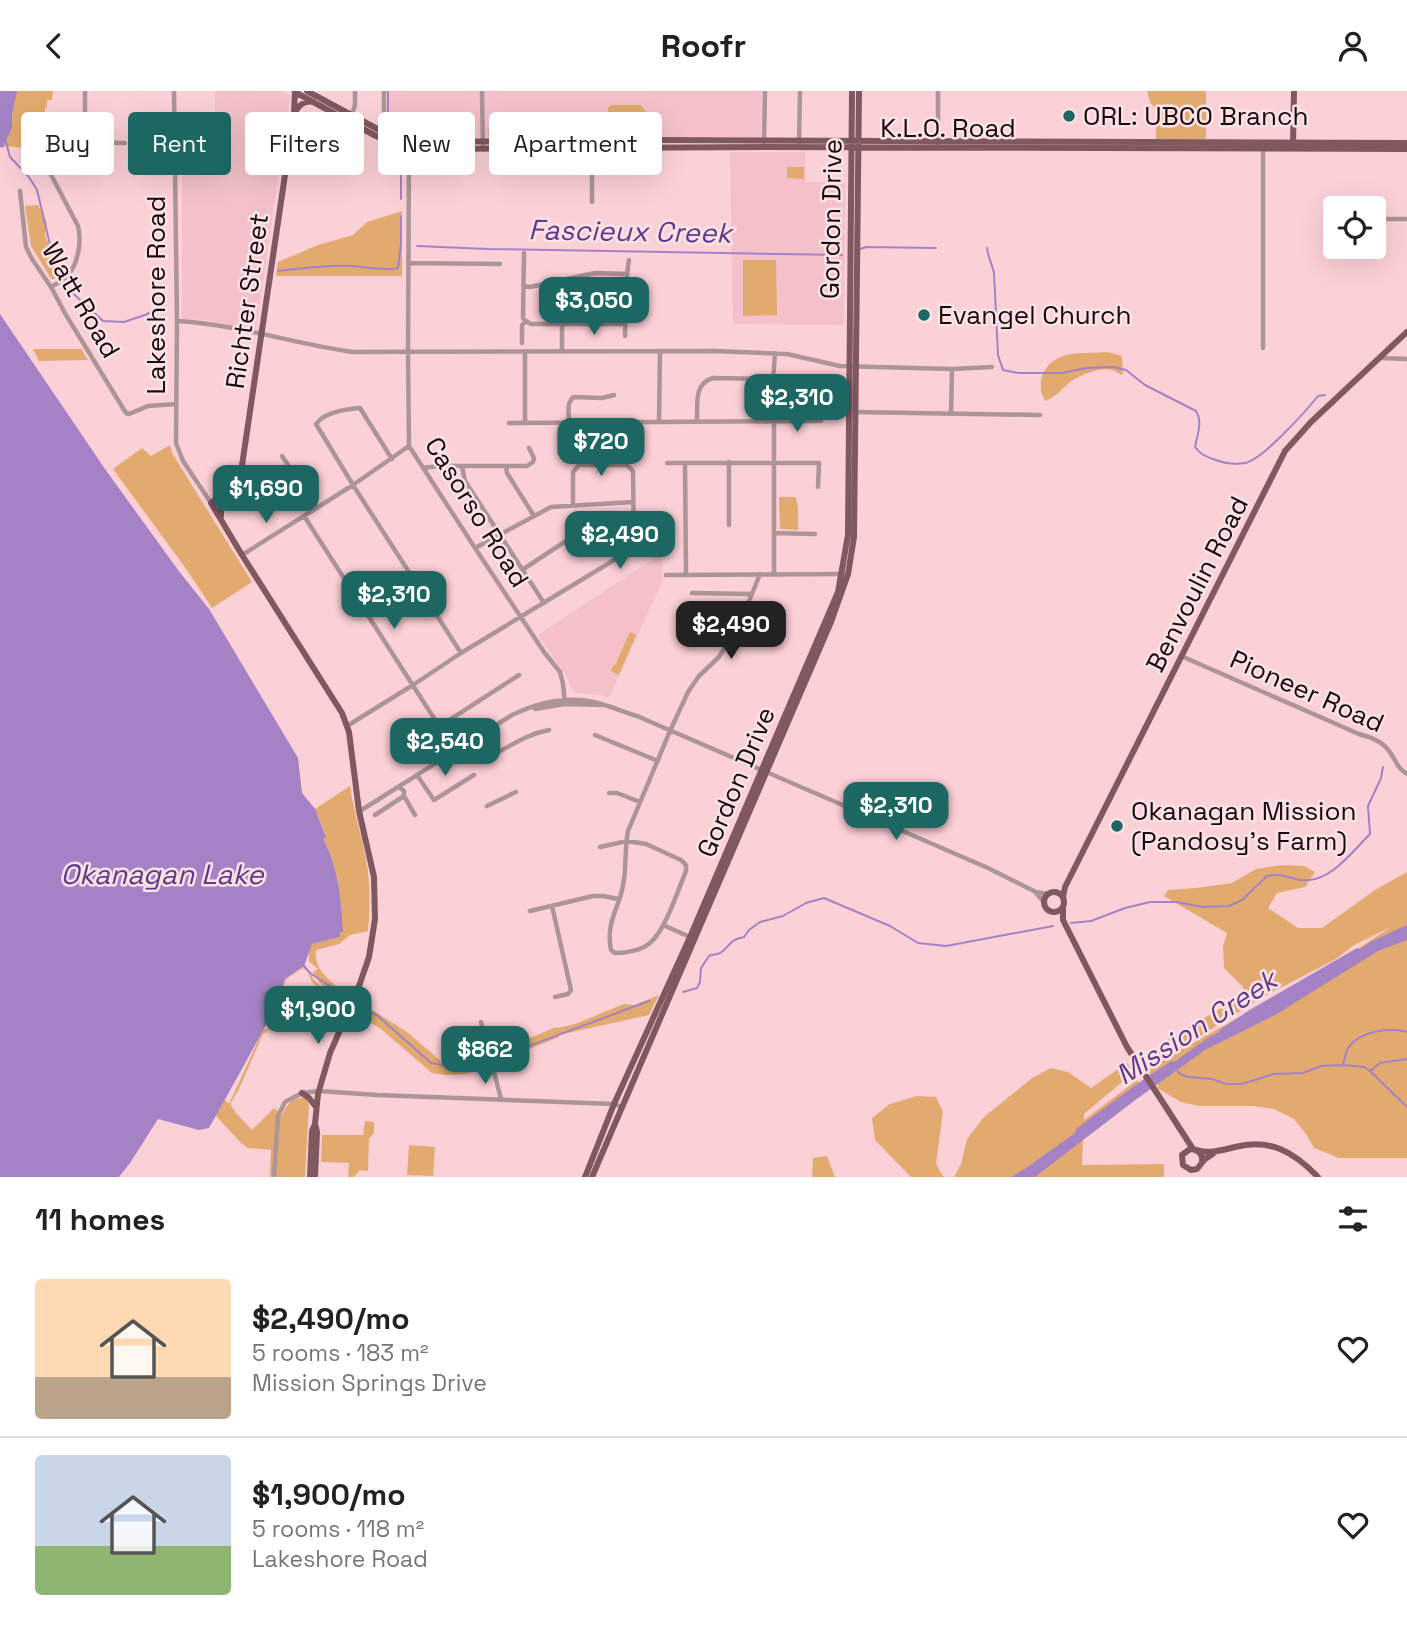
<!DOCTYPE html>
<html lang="en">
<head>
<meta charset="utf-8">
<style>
	body { margin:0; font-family:"Space Grotesk",sans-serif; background:#f2f2f2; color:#222; height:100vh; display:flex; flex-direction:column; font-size:26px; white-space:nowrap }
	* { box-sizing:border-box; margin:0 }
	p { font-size:23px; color:#767676 }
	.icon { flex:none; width:38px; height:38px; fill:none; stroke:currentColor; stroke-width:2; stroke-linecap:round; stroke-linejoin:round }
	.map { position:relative; height:1086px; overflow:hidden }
	.details { display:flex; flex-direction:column; background:#fff; flex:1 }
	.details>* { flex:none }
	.banner { position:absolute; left:21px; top:21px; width:700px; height:63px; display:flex; gap:14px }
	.buttons { position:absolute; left:1323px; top:105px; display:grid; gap:14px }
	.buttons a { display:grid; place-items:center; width:63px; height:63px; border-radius:7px; background:#fff; box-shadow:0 7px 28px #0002; font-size:35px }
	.price { position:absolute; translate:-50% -60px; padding:0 16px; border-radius:14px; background:#1c6761; color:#fff; font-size:23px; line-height:46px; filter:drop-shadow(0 2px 4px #0008) }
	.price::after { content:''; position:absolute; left:50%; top:42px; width:21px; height:16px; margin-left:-10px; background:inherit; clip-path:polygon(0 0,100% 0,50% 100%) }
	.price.on { background:#222; color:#fff }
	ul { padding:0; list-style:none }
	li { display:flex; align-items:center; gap:21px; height:175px; padding:0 35px }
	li+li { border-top:2px solid #e0e0e0 }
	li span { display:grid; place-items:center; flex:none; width:196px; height:140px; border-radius:7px; color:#555 }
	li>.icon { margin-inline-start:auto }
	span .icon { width:84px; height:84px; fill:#fffc; stroke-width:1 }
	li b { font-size:30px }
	h2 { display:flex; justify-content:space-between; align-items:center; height:84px; padding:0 35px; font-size:30px }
	.pill { padding:0 24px; border-radius:7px; background:#fff; box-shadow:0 7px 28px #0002; font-size:24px; line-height:63px }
	.pill.on { background:#1c6761; color:#fff }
	header { display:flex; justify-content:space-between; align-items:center; height:91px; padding:0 35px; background:#fff; font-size:32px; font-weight:700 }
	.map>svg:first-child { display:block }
	.built { fill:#f4c1ca }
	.green { fill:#e2aa6e }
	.water { fill:#a482c5 }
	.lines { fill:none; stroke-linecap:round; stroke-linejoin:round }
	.stream { stroke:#a482c5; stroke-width:2 }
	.river { stroke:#a482c5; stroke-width:7 }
	.minor { stroke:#ac9498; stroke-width:4.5 }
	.major { stroke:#805860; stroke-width:6 }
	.poi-dot { fill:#1c6761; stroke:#fae3e7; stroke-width:2.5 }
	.labels { text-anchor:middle; stroke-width:5; stroke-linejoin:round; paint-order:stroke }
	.poi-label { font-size:26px; fill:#1a080c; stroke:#fae3e7; text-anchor:start }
	.street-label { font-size:26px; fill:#1a080c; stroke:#fae3e7 }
	.water-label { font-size:28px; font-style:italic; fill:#643888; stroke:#fae3e7 }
</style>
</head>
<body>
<header><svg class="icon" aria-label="back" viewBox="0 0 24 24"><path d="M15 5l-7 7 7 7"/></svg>Roofr<svg class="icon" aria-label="person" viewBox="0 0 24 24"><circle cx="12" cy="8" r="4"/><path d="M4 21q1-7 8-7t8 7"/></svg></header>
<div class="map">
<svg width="1407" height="1086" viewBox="0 0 1407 1086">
	<rect width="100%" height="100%" fill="#fcd0d7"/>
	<path class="built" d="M215 0H281L290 4 256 239 203 229 182 228V60H215Z
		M389 0H762L761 48 410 46 389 37Z
		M730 61H805L806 91H845L844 234 733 233Z
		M662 462 663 489 609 607 601 604 575 602 572 599 567 587 538 544Z"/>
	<path class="green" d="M16 0H53L52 9H47V16L45 17 44 40 47 42V46L43 47 40 51H27V57L4 55 12 37V23Z
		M1147 0H1206V48H1156V18L1150 11Z
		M611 14H641L650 26H608V17Z
		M545 37H549L550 39H599L600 46 533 47V44H544Z
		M516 38 515 47H489L488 44V39Z
		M787 76H804V88L787 87Z
		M38 114 47 131 45 144 62 183 52 189 31 155 25 115Z
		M402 120V185H276L278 171 318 154 353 144 367 131Z
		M743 169H776L777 224 743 225Z
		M33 258H81L88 269 39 270Z
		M1108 261 1122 265 1123 284C1119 283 1116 280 1112 279 1100 276 1083 283 1073 289 1061 297 1060 304 1045 310 1035 292 1043 272 1063 265 1074 261 1095 262 1108 261Z
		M170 354 172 362 252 491 212 517 187 479 113 378 142 357 151 365Z
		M779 406H796L798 418V439L780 438Z
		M630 541 636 544 619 584 612 581 611 578 616 572Z
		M350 695C354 723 364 751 368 780 370 800 370 820 368 840L350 844 339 853 316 859C313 880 333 891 347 904L343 910C332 904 318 893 313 881L318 878 309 870V858L312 853 340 846C340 810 341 781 323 748L326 745 315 718Z
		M1282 774 1304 775 1315 781 1305 796 1277 802 1268 817 1298 837H1322L1375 799 1407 781V1067H1339L1314 1057 1306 1043 1294 1028 1274 1018 1254 1015H1199L1181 1011 1157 997 1160 993 1158 995 1147 978 1239 926 1319 883 1391 836 1354 854 1336 868 1259 908 1183 956 1156 970 1155 961 1162 952 1243 904V896L1224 877 1223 855 1227 842 1164 805 1168 799 1196 797 1232 792 1256 778Z
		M303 876 309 880 314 889 341 914 340 917 312 891 308 881 303 877 287 888 275 916 279 919 281 923C278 931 270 939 263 943L239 998 231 1011V1015L237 1023 252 1039 274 1017 282 1024C286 1014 294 1005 306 1007L309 1014 305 1086H270L271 1059 248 1057 240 1051 196 1003 206 990 229 1013 263 939 268 938C271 932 277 929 279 922L273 917 286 888Z
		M659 904 649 924 559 944V946L495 972 492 963 556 936 557 937 575 933 624 913 634 914Z
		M357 909 407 941 443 972 465 973 486 966 488 975 466 983 446 984 432 982 381 938 368 930H350Z
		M1127 972 1134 981 1084 1023V1029L1137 989 1144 999 1083 1047 1082 1074 1164 1073V1086H954L961 1073 967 1048 984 1026 1032 987 1051 977 1068 981 1091 997Z
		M917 1005 936 1006 943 1021 936 1072 942 1084 945 1086H911L875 1049 872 1027 890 1013Z
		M365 1030 374 1031V1042L369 1048 368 1080 360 1079 354 1086H348L349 1072 321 1071 322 1044H363Z
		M409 1054 435 1056 433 1085 407 1084Z
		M827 1065 835 1086H812L813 1067Z"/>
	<path class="water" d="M0 0H16L17 1 12 23V37L3 57 0 56Z
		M0 223 105 378 178 479 209 518 298 667 302 702 315 718 326 746 323 748C339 777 341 809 343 841H340V846L312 853 304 875 285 888 274 920 209 1037 199 1039 158 1028 130 1072 119 1086H0Z
		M1407 834V849L1378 860 1275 924 1205 959 1134 1010 1035 1086H1011L1029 1075 1209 946 1250 926 1281 905 1316 887 1372 850Z"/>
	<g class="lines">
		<path class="stream" d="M388 0V33L391 36
			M6 51 10 66 29 86 37 99 57 183
			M401 108V71
			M417 155 488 158 842 164
			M987 157C988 166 992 173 994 182L998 264 1003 279 1018 282H1062L1086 277 1113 276 1126 279 1145 294 1196 320C1203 331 1197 345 1195 356 1200 363 1205 365 1213 368 1223 372 1234 374 1245 372 1262 369 1306 320 1318 305L1325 304
			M860 158 866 156 936 157
			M278 180C303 177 328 174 353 175 368 176 383 180 398 177L401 153V126
			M64 194 103 230 124 231 145 224 165 214
			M1071 832 1091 830 1125 817 1150 811H1176L1203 816 1229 815 1242 809 1267 785C1280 782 1289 787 1301 789 1329 793 1352 761 1370 743L1368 715 1381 687 1383 676
			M304 875 310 882 365 918 378 925 431 972 459 977 487 970
			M683 901 697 897 700 891 701 877 709 865C710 864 719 863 720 862 731 855 728 849 744 846L749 839 760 831 783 825 806 812 824 807 890 835 918 852 946 855 1053 835
			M494 968 649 910
			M1343 974C1344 969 1346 962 1348 957 1359 940 1389 936 1407 941
			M1178 980 1180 983 1188 986 1212 988 1226 993H1242L1274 983 1303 982 1321 975 1343 974 1364 976 1370 980 1407 1016
			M1370 980 1380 972 1407 968"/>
		<path class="river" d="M1223 941 1253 921 1357 861
			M1079 1040 1147 990 1172 974"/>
		<path class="minor" d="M174 0 177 230 176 352 183 370 211 412
			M482 0 483 58
			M938 0V52
			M351 26 355 14V0
			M382 40 384 33V0
			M85 51V0
			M764 51 765 0
			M799 52 800 0
			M409 55 408 262 409 355 475 457 544 561 560 581 563 593 565 613
			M1263 57V257
			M20 100 26 156 32 168 51 196 66 224 126 322 129 323 148 315 176 313
			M592 111V56
			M1374 128H1407
			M409 172 500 173
			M524 195 530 196 595 182 627 183
			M51 196C56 193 62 190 66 186 78 175 82 151 78 135L49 80 47 65 49 52 85 51 125 52
			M177 230C236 233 294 253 353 261L714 260 787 263 840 275 952 278 992 276
			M526 230 531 233H625
			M625 245 627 183 629 169
			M522 252V234L526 230 523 227 524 162
			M562 260V233
			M525 261V332
			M1380 267 1407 268
			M773 290 775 262
			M855 321 1040 324
			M951 323 952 278
			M659 331 660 260
			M509 332 821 330 820 300C802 286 738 288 713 287 693 293 698 313 697 331
			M569 332C569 323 566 311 574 306L602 307 614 304
			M282 365 317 417
			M392 368 360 317C346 318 325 321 316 333L353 394 461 562
			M729 371V434
			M667 372H819L818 396
			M685 372 686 484
			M462 375 465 390 544 512
			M506 375 507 382 534 425
			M423 377 438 375H527L533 371 534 367 529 357
			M304 425 439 635
			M774 442 815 443
			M475 457 551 416 632 411
			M242 464 353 394 409 355
			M522 479 566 450
			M774 483V330
			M666 484 848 483
			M692 502 752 503
			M1181 565 1359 643C1370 646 1382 650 1389 660 1397 670 1395 675 1407 683
			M535 618 565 613 602 614
			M347 635 413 594 461 562 634 457 633 380 627 374H579L573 381V414
			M595 644 658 670
			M472 648 479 667 481 669C505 660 522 644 549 639
			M403 660 412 653 519 584
			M417 684 434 709 474 684
			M399 696 404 700V705L415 724
			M609 702H617L640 711
			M487 715 516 701
			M360 720 512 624C537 612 566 605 594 611 608 614 623 621 637 625L988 777 1036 801 1048 803
			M375 724 404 705
			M600 756 627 750 646 753 681 769 686 774V780C678 799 666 837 652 850 644 859 627 862 615 862L611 859C605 829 621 816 624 789 626 773 625 756 628 740L670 640 688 601 699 585 719 566 729 550 745 520 760 483
			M1036 802 1044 811
			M552 815 571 899 568 903 555 906
			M530 820 593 805H603L618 808
			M663 834 690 846
			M481 931 501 1008
			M274 1086 278 1025 285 1011 302 1002 319 1000 377 1004 614 1013 622 1016"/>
		<path class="major" d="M295 0 294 23 240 388 232 397 211 412 242 464 342 622 349 641 359 720 374 786 375 828 369 866 358 898 330 962 318 1003 315 1033 312 1040 310 1086
			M307 0 383 41 396 47 416 51 648 49 1407 52
			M295 1 376 45 393 52 412 58 764 56 1407 58
			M295 21C299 14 304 9 314 11
			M1293 55 1294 0
			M221 425V415L234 399
			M1044 811a10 10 0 1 1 20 0a10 10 0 1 1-20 0Z
			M1063 806 1065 796 1285 360 1311 331 1407 241
			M1063 816V829L1127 956 1193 1058
			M302 1002 309 1007 316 1016
			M315 1033 317 1041 315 1086
			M1197 1059C1210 1063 1222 1059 1235 1056 1270 1047 1294 1061 1318 1086
			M1202 1071C1203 1063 1198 1058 1190 1058L1182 1064 1183 1074 1191 1079 1197 1078 1205 1068 1214 1062
			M585 1086 614 1013 690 846 838 501 848 444 852 0
			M592 1086 831 531 848 483 854 446 859 0"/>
	</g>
	<g class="poi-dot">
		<circle cx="1069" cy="25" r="7"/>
		<circle cx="924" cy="224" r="7"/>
		<circle cx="1117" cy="735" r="7"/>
	</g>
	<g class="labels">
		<g class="poi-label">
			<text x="1083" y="34">ORL: UBCO Branch</text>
			<text x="938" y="233">Evangel Church</text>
			<text x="1131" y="729">Okanagan Mission<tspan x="1131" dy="30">(Pandosy's Farm)</tspan></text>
		</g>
		<g class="street-label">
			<text x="948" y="46">K.L.O. Road</text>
			<text transform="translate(831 128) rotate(-89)" y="9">Gordon Drive</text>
			<text transform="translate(156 204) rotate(-90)" y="9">Lakeshore Road</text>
			<text transform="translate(81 209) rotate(60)" y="9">Watt Road</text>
			<text transform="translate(247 210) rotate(-82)" y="9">Richter Street</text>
			<text transform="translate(477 421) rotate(58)" y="9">Casorso Road</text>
			<text transform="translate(1197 493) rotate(-63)" y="9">Benvoulin Road</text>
			<text transform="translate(1307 600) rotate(24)" y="9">Pioneer Road</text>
			<text transform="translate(736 691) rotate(-67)" y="9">Gordon Drive</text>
		</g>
		<g class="water-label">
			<text transform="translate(630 140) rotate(1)" y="10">Fascieux Creek</text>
			<text x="162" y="793">Okanagan Lake</text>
			<text transform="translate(1196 936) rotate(-33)" y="10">Mission Creek</text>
		</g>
	</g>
</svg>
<div class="buttons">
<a><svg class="icon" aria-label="locate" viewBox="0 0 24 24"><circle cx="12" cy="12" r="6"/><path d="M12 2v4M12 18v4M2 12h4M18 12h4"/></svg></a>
</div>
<b class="price" style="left:594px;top:246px">$3,050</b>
<b class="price" style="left:797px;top:343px">$2,310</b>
<b class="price" style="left:601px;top:387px">$720</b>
<b class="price" style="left:266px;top:434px">$1,690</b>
<b class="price" style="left:620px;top:480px">$2,490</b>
<b class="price" style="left:394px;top:540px">$2,310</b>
<b class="price on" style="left:731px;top:570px">$2,490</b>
<b class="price" style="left:445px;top:687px">$2,540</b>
<b class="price" style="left:896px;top:751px">$2,310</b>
<b class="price" style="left:318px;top:955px">$1,900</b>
<b class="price" style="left:485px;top:995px">$862</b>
<div class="banner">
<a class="pill">Buy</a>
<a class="pill on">Rent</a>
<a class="pill">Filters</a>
<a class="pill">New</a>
<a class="pill">Apartment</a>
</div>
</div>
<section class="details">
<h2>11 homes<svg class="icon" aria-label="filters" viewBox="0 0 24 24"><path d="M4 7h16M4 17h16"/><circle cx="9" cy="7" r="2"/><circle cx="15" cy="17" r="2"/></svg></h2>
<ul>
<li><span style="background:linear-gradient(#ffd9b3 70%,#b9a48a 0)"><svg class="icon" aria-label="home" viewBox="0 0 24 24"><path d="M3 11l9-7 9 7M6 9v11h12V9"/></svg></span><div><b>$2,490/mo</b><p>5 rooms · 183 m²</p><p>Mission Springs Drive</p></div><svg class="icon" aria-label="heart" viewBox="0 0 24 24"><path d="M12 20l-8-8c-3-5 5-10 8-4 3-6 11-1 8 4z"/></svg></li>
<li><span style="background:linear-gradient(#c9d6e8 65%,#8fb573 0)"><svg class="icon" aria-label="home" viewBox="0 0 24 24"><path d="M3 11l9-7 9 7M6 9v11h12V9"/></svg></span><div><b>$1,900/mo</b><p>5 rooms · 118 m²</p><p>Lakeshore Road</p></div><svg class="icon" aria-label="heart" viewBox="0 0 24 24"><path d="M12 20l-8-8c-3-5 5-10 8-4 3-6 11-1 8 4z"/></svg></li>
</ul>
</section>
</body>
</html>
